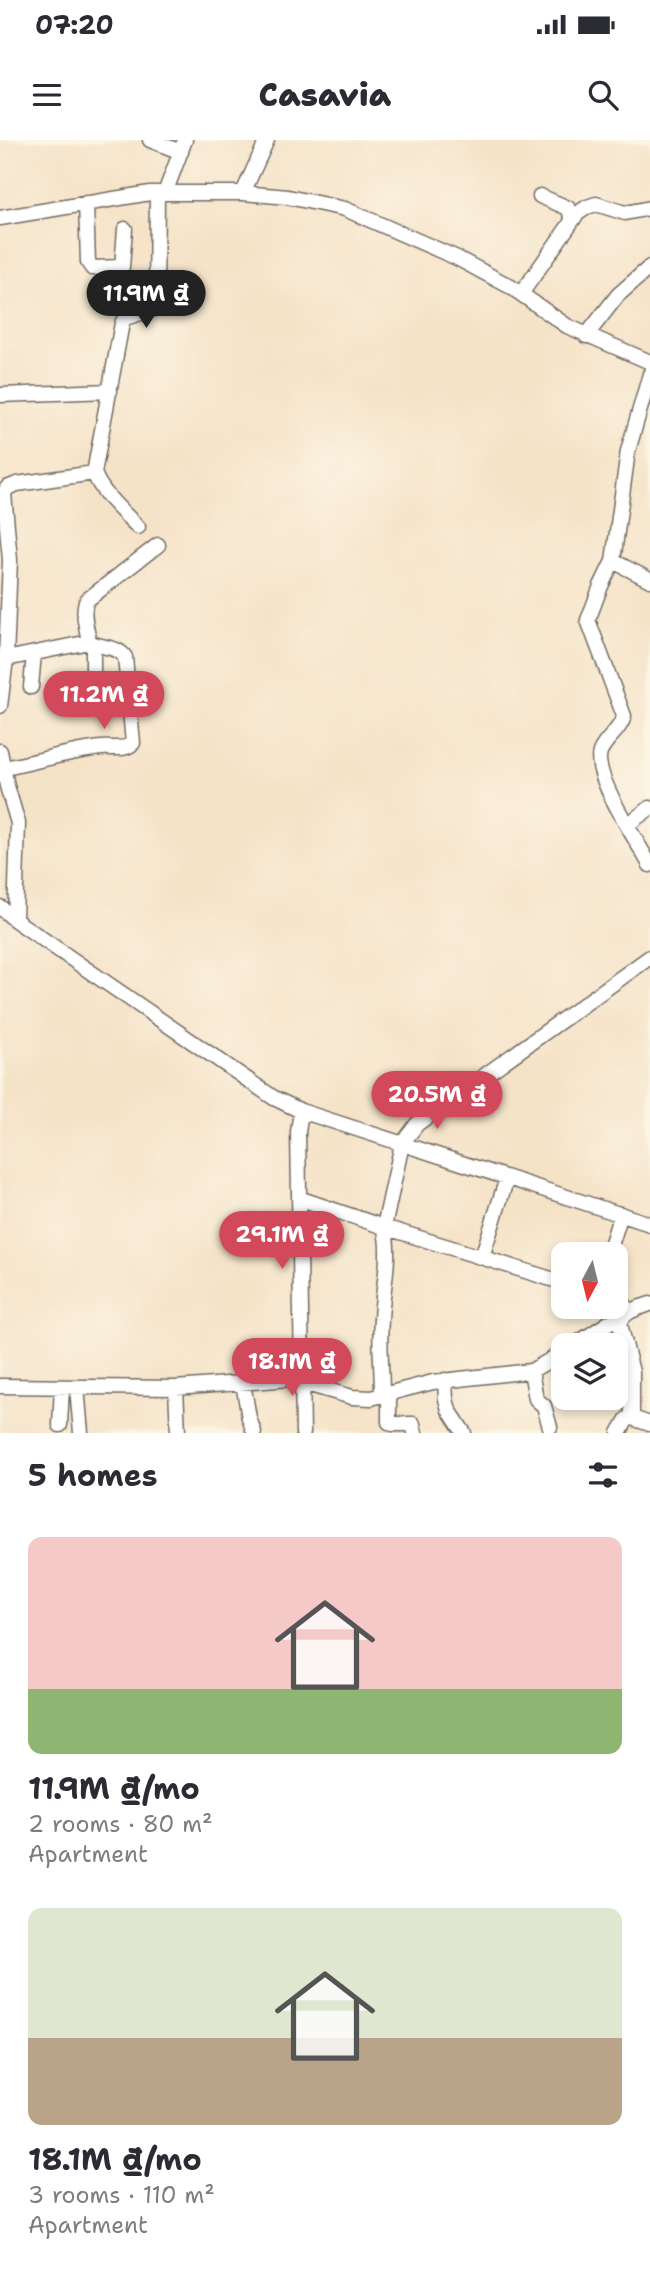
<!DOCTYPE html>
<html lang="en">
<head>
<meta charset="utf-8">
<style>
	body { margin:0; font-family:"Shantell Sans",sans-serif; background:#f2f2f3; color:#2b2b33; height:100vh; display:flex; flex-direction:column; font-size:26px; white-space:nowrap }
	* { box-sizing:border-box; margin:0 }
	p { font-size:23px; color:#7c7c81 }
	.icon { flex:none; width:38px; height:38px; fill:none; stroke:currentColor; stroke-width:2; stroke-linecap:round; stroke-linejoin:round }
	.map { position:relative; height:1293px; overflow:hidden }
	.drawer { display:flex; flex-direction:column; background:#fff; flex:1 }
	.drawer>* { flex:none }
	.needle { width:46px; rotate:187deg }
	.buttons { position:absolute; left:551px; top:1102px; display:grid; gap:14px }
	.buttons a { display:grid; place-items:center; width:77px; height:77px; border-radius:14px; background:#fff; box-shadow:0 4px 10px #0003; font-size:35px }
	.price { position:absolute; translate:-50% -60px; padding:0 16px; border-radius:24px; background:#d1495b; color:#fff; font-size:23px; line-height:46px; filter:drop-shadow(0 2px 4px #0008) }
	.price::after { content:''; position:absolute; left:50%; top:42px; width:21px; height:16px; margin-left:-10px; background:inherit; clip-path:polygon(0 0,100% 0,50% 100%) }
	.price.current { background:#222; color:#fff }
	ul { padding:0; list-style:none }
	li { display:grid; align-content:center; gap:14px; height:371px; padding:0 28px }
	li span { display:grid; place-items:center; height:217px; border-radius:14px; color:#555 }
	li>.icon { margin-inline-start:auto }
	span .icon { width:126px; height:126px; fill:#fffc; stroke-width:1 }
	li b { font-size:30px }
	h2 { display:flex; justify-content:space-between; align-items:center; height:84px; padding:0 28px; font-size:30px }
	.status { display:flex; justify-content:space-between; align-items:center; height:49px; padding:0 35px; background:#fff; direction:ltr }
	.status svg { height:19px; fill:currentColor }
	header { display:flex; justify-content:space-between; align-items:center; height:91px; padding:0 28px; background:#fff; font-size:32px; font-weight:800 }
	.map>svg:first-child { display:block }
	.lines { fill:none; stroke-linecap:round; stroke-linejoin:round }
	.minor-casing { stroke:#726b62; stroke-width:17 }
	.minor { stroke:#fff; stroke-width:14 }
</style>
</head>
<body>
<div class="status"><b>07:20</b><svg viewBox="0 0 49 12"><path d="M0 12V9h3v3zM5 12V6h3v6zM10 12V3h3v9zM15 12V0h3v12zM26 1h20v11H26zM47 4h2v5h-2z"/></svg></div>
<header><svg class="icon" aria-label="menu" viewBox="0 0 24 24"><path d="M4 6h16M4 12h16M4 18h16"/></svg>Casavia<svg class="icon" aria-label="search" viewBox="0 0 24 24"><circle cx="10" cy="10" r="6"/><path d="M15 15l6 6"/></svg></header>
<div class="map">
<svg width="650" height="1293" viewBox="0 0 650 1293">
	<rect width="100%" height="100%" fill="#fcf5e5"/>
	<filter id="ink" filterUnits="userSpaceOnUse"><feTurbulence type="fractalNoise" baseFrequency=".0143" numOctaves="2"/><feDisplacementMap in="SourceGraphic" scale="14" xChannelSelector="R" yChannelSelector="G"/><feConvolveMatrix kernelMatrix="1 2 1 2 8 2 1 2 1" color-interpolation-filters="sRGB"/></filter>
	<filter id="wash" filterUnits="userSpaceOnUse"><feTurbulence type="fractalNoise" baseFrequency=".00686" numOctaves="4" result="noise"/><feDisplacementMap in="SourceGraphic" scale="28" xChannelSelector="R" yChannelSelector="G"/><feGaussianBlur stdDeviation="1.57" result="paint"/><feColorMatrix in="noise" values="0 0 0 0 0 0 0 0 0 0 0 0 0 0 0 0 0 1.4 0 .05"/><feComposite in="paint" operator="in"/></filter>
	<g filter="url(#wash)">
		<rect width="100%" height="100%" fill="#f5e3c8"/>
	</g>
	<g filter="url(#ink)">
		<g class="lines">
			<defs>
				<path id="minor" d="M150 0 181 12
					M165 53 185 0
					M243 53 267 0
					M540 56 568 68 573 80
					M86 63 88 122 92 128 122 127 125 89
					M0 78 150 53H243L288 57 345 69 457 118 511 147 567 186 650 222
					M521 154 577 74 587 67 596 64 625 73 650 68
					M586 196 618 155 650 127
					M650 234 628 311 613 421 601 446 588 480 624 576C620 591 605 599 600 612 592 635 638 702 650 725
					M0 255 110 251
					M94 333 122 183 125 178 154 169 156 165 157 53
					M613 421 650 440
					M93 504V531
					M0 520 6 519 10 420 4 354 7 348 17 344 94 333C101 353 124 373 138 387
					M31 547 34 513
					M0 566 6 519 89 502C87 488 81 472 87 460L158 405
					M0 611 7 646 18 683 15 780
					M4 628C37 622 69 611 102 608 112 607 125 611 133 603L125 517C118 506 101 508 89 502
					M628 684 650 668
					M0 767 15 780 274 958 301 971 650 1084
					M301 971 298 992 303 1293
					M299 1058 384 1087 564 1143
					M608 1115 621 1074
					M482 1117 507 1038
					M616 1161 624 1164 628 1172
					M650 1164C639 1168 623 1171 620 1184L632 1232V1275L635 1279 650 1284
					M573 1206 610 1182 621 1178
					M531 1231 536 1259 544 1266 550 1287
					M445 1240 446 1259 449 1270 464 1293
					M243 1243 249 1278 254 1292
					M0 1246 176 1248 289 1239 352 1257 371 1258 433 1242 531 1231 564 1212
					M77 1247 81 1293
					M176 1248 178 1293
					M389 1254V1282L392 1284H413L415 1293
					M382 1255C382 1230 379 1205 381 1179 382 1151 392 1114 384 1087L402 1004 417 984 650 817
					M60 1285 62 1247
					M619 1293 627 1279 633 1277"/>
			</defs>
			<use href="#minor" class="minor-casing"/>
			<use href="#minor" class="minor"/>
		</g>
	</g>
</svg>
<div class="buttons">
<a><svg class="needle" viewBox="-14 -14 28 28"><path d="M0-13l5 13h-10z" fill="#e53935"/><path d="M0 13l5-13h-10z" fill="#7c7c81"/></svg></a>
<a><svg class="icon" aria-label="layers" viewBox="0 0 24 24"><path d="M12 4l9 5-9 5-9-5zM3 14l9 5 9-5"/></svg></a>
</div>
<b class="price current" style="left:146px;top:190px">11.9M ₫</b>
<b class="price" style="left:104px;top:591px">11.2M ₫</b>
<b class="price" style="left:437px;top:991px">20.5M ₫</b>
<b class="price" style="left:282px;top:1131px">29.1M ₫</b>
<b class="price" style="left:292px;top:1258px">18.1M ₫</b>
</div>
<section class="drawer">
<h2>5 homes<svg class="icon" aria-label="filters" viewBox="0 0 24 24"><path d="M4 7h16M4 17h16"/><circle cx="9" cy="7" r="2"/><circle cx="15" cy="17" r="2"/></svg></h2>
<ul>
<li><span style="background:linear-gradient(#f6c9c9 70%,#8fb573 0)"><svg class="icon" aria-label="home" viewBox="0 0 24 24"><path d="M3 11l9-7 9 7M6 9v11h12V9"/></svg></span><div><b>11.9M ₫/mo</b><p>2 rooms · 80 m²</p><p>Apartment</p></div></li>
<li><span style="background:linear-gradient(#dfe7d0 60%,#b9a48a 0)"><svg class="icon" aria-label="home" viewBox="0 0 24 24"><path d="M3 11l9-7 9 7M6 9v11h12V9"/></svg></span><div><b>18.1M ₫/mo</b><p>3 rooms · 110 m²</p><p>Apartment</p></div></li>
</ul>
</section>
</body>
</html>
